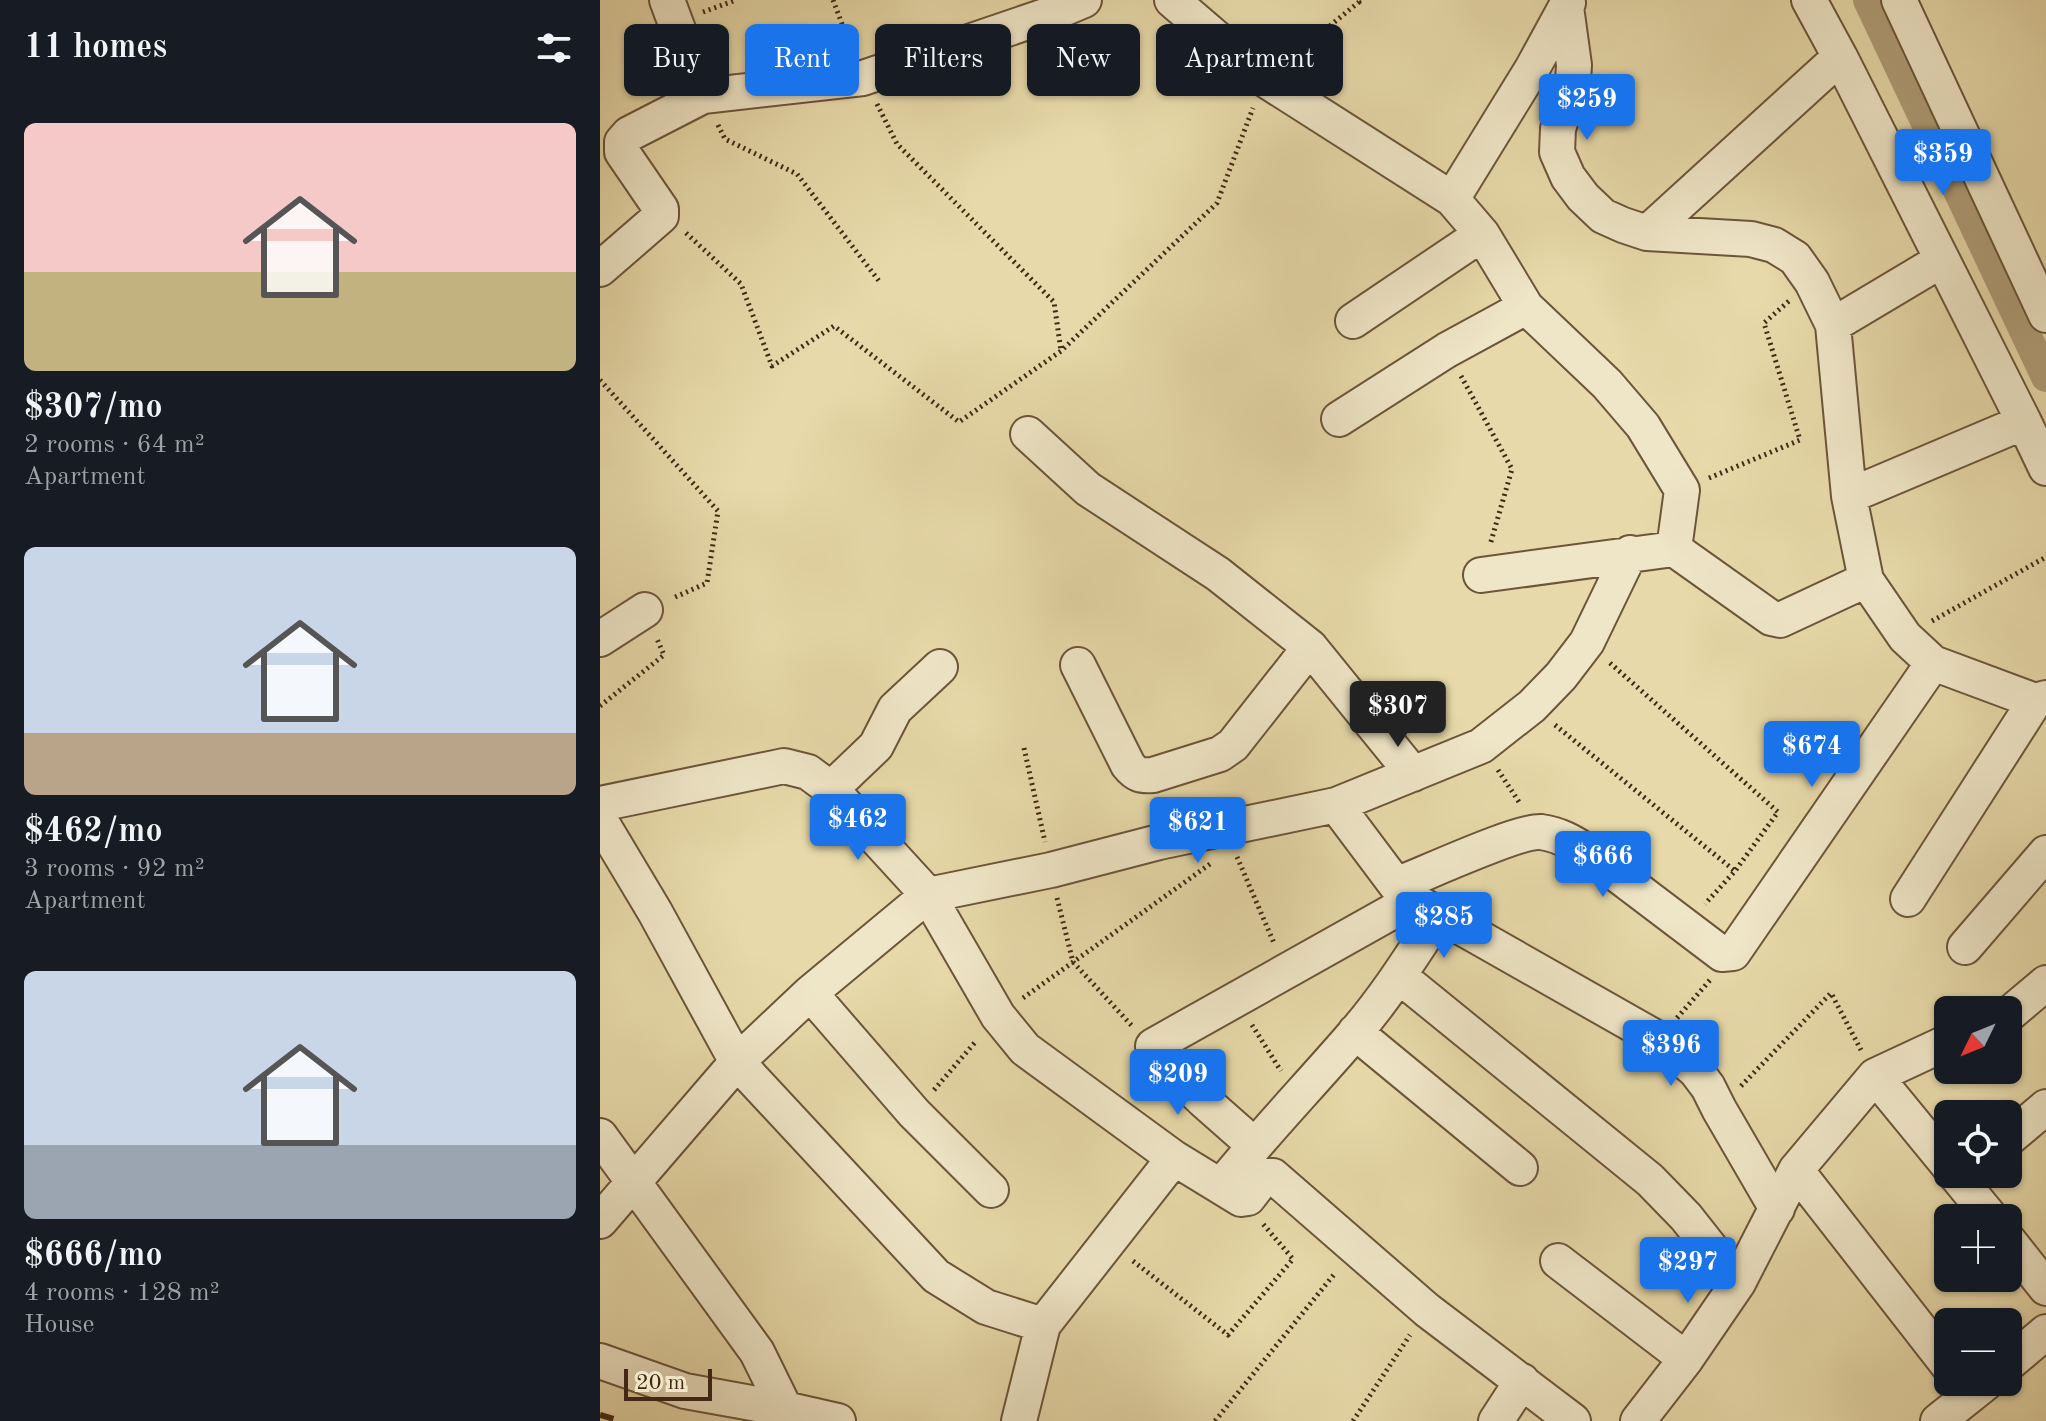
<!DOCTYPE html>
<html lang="en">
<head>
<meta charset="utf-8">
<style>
	body { margin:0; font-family:"Old Standard TT",serif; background:#242831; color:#f1f3f6; height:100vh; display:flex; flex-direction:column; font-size:30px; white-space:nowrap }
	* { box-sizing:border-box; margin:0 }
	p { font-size:26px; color:#9ea1a6 }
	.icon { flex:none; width:44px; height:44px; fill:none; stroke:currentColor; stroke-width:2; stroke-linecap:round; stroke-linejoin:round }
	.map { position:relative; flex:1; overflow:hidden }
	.side { display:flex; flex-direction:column; background:#171b24; width:600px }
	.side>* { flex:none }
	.banner { position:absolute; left:24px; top:24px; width:760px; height:72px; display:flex; gap:16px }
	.needle { width:52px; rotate:227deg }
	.tools { position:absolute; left:1334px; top:996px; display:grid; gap:16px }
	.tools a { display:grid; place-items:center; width:88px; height:88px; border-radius:12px; background:#171b24; box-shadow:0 2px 6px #0004; font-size:40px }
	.scale { position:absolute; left:24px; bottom:20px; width:88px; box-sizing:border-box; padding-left:8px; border:4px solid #432915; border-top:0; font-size:22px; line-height:28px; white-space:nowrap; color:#432915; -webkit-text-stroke:6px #efe6c7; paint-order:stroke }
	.price { position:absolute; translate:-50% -68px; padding:0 18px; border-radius:8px; background:#1a73e8; color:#fff; font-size:26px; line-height:52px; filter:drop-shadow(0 2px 4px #0008) }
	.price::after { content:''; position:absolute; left:50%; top:48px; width:24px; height:18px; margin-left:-12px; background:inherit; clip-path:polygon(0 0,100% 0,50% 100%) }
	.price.current { background:#222; color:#fff }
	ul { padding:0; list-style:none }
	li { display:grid; align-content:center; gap:16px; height:424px; padding:0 24px }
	li span { display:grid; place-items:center; height:248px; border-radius:12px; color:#555 }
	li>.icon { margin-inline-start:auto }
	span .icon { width:144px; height:144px; fill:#fffc; stroke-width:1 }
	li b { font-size:34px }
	h2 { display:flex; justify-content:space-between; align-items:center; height:96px; padding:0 24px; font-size:34px }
	.pill { padding:0 28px; border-radius:12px; background:#171b24; box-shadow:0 2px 6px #0004; font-size:28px; line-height:72px }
	.pill.current { background:#1a73e8; color:#fff }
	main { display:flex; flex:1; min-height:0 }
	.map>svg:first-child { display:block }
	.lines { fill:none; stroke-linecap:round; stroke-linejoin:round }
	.canal { stroke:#af9d77; stroke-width:30 }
	.minor-casing { stroke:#6c553a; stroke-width:38 }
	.path { stroke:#432915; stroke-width:5; stroke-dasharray:2 4; stroke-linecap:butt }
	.minor { stroke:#efe6c7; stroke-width:34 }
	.rail { stroke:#432915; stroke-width:6; stroke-dasharray:14 14; stroke-linecap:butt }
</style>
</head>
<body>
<main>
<section class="side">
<h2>11 homes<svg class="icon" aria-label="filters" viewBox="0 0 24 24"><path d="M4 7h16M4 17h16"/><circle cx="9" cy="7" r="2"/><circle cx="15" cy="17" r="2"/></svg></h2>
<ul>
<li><span style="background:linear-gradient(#f6c9c9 60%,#c2b280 0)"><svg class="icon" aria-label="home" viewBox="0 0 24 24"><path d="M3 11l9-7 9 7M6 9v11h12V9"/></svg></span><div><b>$307/mo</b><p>2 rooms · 64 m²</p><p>Apartment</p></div></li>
<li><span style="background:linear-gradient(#c9d6e8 75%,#b9a48a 0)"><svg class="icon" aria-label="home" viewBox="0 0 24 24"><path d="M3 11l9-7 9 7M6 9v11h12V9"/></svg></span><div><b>$462/mo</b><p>3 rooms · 92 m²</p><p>Apartment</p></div></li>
<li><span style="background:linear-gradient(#c9d6e8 70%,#9aa5b1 0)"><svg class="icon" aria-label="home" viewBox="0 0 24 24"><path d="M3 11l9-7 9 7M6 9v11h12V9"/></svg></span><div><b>$666/mo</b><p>4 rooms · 128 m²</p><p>House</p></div></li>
</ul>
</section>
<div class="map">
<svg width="1446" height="1421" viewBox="0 0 1446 1421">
	<rect width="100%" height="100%" fill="#e7d9a9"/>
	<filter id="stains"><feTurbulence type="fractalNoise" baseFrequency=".0025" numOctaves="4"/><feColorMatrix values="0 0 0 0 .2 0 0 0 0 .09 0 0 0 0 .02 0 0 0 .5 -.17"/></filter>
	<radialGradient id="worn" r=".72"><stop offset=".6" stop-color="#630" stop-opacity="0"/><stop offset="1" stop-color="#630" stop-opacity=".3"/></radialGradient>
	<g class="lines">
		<path class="canal" d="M1268 0 1446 377"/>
		<defs>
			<path id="minor" d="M67 0 103 96
				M572 0 664 79 852 199 882 234 926 307 1007 384 1043 426 1082 490 1074 549
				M1209 0 1240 57 1424 422
				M1299 0 1446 315
				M966 7 974 65 973 81 958 129 957 152 968 177 983 197 1003 216 1023 225 1047 233 1151 239 1174 245 1195 258 1212 282 1233 325 1249 496 1266 580 1305 637 1333 663 1435 701 1446 698
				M852 199 932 69 968 3
				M1047 233 1240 57
				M0 269 61 216V209L22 152V142L29 134 103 96 263 78 451 14 484 0
				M753 321 882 234
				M1233 325 1342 260
				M739 419 847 350 926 307
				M428 434 488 489 618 574 710 647 813 774
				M1249 496 1424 422 1446 468
				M881 575 1074 549 1171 618 1180 620 1266 580
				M0 639 45 610
				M478 665 528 765C536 775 541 776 553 775L620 754 633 745 710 647
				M231 789 276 746 295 709 340 667
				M0 804 184 766 208 772 231 789 328 895 398 1016 425 1049 574 1158 641 1199 648 1198 665 1176H673L827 1310 973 1421
				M736 805 796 885 813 900 1058 1039 1096 1071 1108 1087 1119 1109 1177 1209
				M0 820 55 912 137 1062 336 1276 386 1307 443 1325
				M796 885C822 875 919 830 941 832 958 834 972 842 986 851L1122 954 1133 953 1333 663
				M1308 899 1435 701
				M1365 947 1446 853
				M799 976 1050 1180 1086 1217 1138 1283
				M210 993 314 1113 391 1190
				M1408 1015 1446 983
				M755 1032 920 1168
				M1275 1076 1348 1165
				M0 1136 157 1352 185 1409 85 1391 0 1361
				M1408 1139 1446 1107
				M654 1145 603 1100 554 1052 553 1046 813 900
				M1196 1170 1348 1365
				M1355 1174 1391 1218
				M621 1186C663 1134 710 1085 754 1034 787 996 813 954 840 913
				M0 1221 137 1062 210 993 328 895 451 870 559 842 736 805 881 746 932 706 961 676 987 642 1030 553
				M1408 1240 1446 1288
				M958 1261 1086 1359
				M1408 1364 1446 1332
				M185 1409 238 1421
				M419 1421 443 1325 574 1158
				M896 1421 922 1381
				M1038 1421 1086 1359 1138 1283 1196 1170 1275 1076 1348 1042
				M1338 1421 1387 1382"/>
		</defs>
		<use href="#minor" class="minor-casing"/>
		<path class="path" d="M233 0 251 48
			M103 12 136 0
			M688 60 759 2 756 0
			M277 104 297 144 454 302 461 351
			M118 125 125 139 197 174 279 281
			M86 233 141 284 172 366 234 326 359 422 461 351 617 203 653 108
			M861 376 912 469 890 545
			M0 380 118 511 107 583 73 598
			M1109 478 1200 440 1164 323 1189 301
			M1332 621 1446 557
			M1010 663 1178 812 1135 871 1105 904
			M0 706 64 655 57 639
			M955 725 1135 871
			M424 748 445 842
			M898 770 921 805
			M637 857 674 943
			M457 898 473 962 533 1027
			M423 998 610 864
			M1077 1018 1110 980
			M652 1025 681 1071
			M1141 1086 1231 993 1261 1050
			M334 1090 377 1040
			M533 1261 628 1335 693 1259 663 1224
			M615 1421 736 1272
			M753 1421 810 1335"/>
		<use href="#minor" class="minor"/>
		<path class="rail" d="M0 1415 21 1421"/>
	</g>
	<rect width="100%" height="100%" filter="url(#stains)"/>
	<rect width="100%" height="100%" fill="url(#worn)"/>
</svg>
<div class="tools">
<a><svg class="needle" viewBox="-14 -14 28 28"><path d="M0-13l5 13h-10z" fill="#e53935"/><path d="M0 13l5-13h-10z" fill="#9ea1a6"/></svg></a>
<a><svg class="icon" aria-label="locate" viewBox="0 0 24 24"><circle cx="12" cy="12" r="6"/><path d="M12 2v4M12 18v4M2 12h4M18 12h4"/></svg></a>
<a>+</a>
<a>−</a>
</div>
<div class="scale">20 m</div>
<b class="price" style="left:987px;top:142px">$259</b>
<b class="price" style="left:1343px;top:197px">$359</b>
<b class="price current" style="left:798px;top:749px">$307</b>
<b class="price" style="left:1212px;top:789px">$674</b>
<b class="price" style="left:258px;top:862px">$462</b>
<b class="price" style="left:598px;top:865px">$621</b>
<b class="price" style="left:1003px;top:899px">$666</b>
<b class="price" style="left:844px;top:960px">$285</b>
<b class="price" style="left:1071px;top:1088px">$396</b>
<b class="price" style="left:578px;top:1117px">$209</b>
<b class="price" style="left:1088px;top:1305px">$297</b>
<div class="banner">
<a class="pill">Buy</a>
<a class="pill current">Rent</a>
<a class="pill">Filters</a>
<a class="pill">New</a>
<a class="pill">Apartment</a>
</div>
</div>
</main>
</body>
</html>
